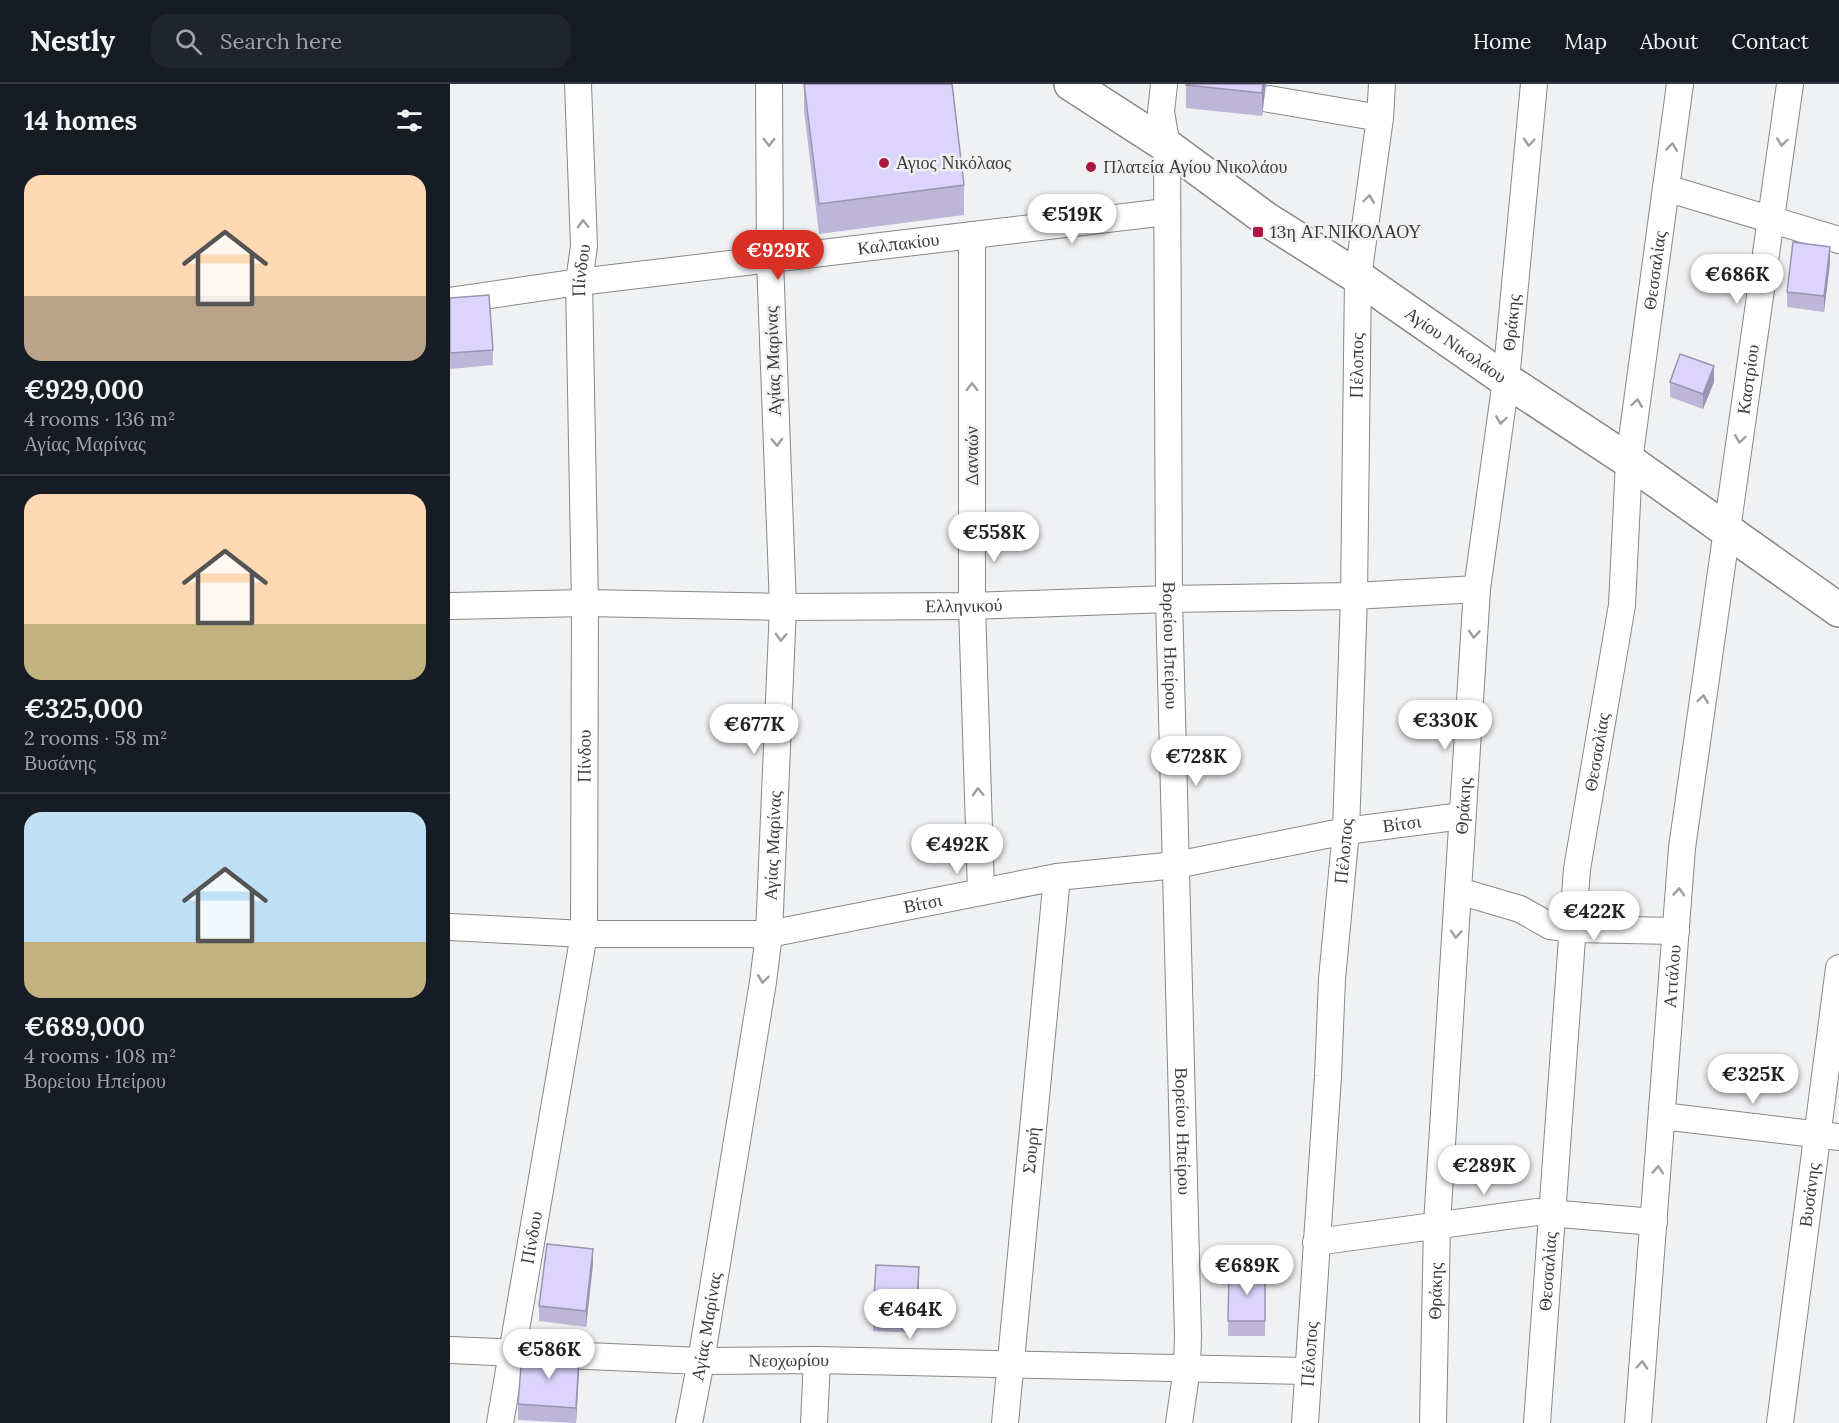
<!DOCTYPE html>
<html lang="en">
<head>
<meta charset="utf-8">
<style>
	body { margin:0; font-family:Lora,serif; background:#20242c; color:#f1f3f6; height:100vh; display:flex; flex-direction:column; font-size:22px; white-space:nowrap }
	* { box-sizing:border-box; margin:0 }
	p { font-size:20px; color:#9ea1a6 }
	.icon { flex:none; width:33px; height:33px; fill:none; stroke:currentColor; stroke-width:2; stroke-linecap:round; stroke-linejoin:round }
	.map { position:relative; flex:1; overflow:hidden }
	.drawer { display:flex; flex-direction:column; background:#171b24; width:450px }
	.drawer>* { flex:none }
	.price { position:absolute; translate:-50% -51px; padding:0 14px; border-radius:21px; background:#fff; color:#222; font-size:20px; line-height:39px; filter:drop-shadow(0 2px 3px #0008) }
	.price::after { content:''; position:absolute; left:50%; top:36px; width:18px; height:14px; margin-left:-9px; background:inherit; clip-path:polygon(0 0,100% 0,50% 100%) }
	.price.selected { background:#d93025; color:#fff }
	ul { padding:0; list-style:none }
	li { display:grid; align-content:center; gap:12px; height:318px; padding:0 24px }
	li+li { border-top:2px solid #363941 }
	li span { display:grid; place-items:center; height:186px; border-radius:18px; color:#555 }
	li>.icon { margin-inline-start:auto }
	span .icon { width:108px; height:108px; fill:#fffc; stroke-width:1 }
	li b { font-size:26px }
	h2 { display:flex; justify-content:space-between; align-items:center; height:72px; padding:0 24px; font-size:26px }
	header { display:flex; align-items:center; gap:36px; box-sizing:border-box; height:84px; padding:0 30px; background:#171b24; border-bottom:2px solid #363941 }
	header strong { font-size:28px }
	nav { display:flex; gap:33px; margin-inline-start:auto; font-size:21px }
	.search { width:420px; height:54px; background:#20242c; display:flex; align-items:center; gap:15px; box-sizing:border-box; padding:0 21px; border-radius:18px; color:#9ea1a6; font-size:22px }
	main { display:flex; flex:1; min-height:0 }
	.map>svg:first-child { display:block }
	.lines { fill:none; stroke-linecap:round; stroke-linejoin:round }
	.minor-casing { stroke:#868889; stroke-width:28 }
	.tertiary-casing { stroke:#868889; stroke-width:36 }
	.minor { stroke:#fff; stroke-width:26 }
	.tertiary { stroke:#fff; stroke-width:33 }
	.wall { fill:#bdb6d9 }
	.shaded-wall { fill:#9a94b0 }
	.building { fill:#dcd4fc; stroke:#9a94b0; stroke-width:1.5 }
	.oneway { stroke:#9e9e9e }
	.poi-dot { fill:#ad1841; stroke:#f0f1f3; stroke-width:2 }
	.labels { text-anchor:middle; stroke-width:5; stroke-linejoin:round; paint-order:stroke }
	.poi-label { font-size:18px; fill:#3c3d3d; stroke:#f0f1f3; text-anchor:start }
	.street-label { font-size:18px; fill:#3c3d3d; stroke:#f0f1f3 }
</style>
</head>
<body>
<header>
<strong>Nestly</strong>
<div class="search"><svg class="icon" aria-label="search" viewBox="0 0 24 24"><circle cx="10" cy="10" r="6"/><path d="M15 15l6 6"/></svg>Search here</div>
<nav><a>Home</a><a>Map</a><a>About</a><a>Contact</a></nav>
</header>
<main>
<section class="drawer">
<h2>14 homes<svg class="icon" aria-label="filters" viewBox="0 0 24 24"><path d="M4 7h16M4 17h16"/><circle cx="9" cy="7" r="2"/><circle cx="15" cy="17" r="2"/></svg></h2>
<ul>
<li><span style="background:linear-gradient(#ffd9b3 65%,#b9a48a 0)"><svg class="icon" aria-label="home" viewBox="0 0 24 24"><path d="M3 11l9-7 9 7M6 9v11h12V9"/></svg></span><div><b>€929,000</b><p>4 rooms · 136 m²</p><p>Αγίας Μαρίνας</p></div></li>
<li><span style="background:linear-gradient(#ffd9b3 70%,#c2b280 0)"><svg class="icon" aria-label="home" viewBox="0 0 24 24"><path d="M3 11l9-7 9 7M6 9v11h12V9"/></svg></span><div><b>€325,000</b><p>2 rooms · 58 m²</p><p>Βυσάνης</p></div></li>
<li><span style="background:linear-gradient(#bfe0f5 70%,#c2b280 0)"><svg class="icon" aria-label="home" viewBox="0 0 24 24"><path d="M3 11l9-7 9 7M6 9v11h12V9"/></svg></span><div><b>€689,000</b><p>4 rooms · 108 m²</p><p>Βορείου Ηπείρου</p></div></li>
</ul>
</section>
<div class="map">
<svg width="1389" height="1339" viewBox="0 0 1389 1339">
	<rect width="100%" height="100%" fill="#f0f1f3"/>
	<g class="lines">
		<defs>
			<g id="minor">
				<path id="s1" d="M714 0 711 28 717 62 719 515 738 1252 737 1284 729 1339"/>
				<path d="M819 15 930 34"/>
				<path d="M1216 104 1389 156"/>
				<path d="M522 151V522L531 808"/>
				<path id="s2" d="M0 217 129 198 716 128"/>
				<path id="s3" d="M0 522 135 519 333 523 522 522 719 515 904 512 1027 505"/>
				<path d="M1009 807 1070 825 1100 842 1123 845 1226 847"/>
				<path id="s4" d="M0 843 134 850H319L607 793 726 781 896 747 1012 732"/>
				<path d="M1212 1032 1389 1053"/>
				<path d="M866 1158 1087 1128 1204 1138"/>
				<path id="s5" d="M0 1266 251 1277 367 1276 858 1287"/>
				<path id="s6" d="M50 1339 134 850 135 519 129 198 134 162 128 0"/>
				<path id="s7" d="M239 1339 251 1277 313 898 319 850 333 523 320 176 319 0"/>
				<path d="M364 1339 367 1276"/>
				<path id="s8" d="M555 1339 607 793"/>
				<path id="s9" d="M855 1339 878 992 882 895 896 747 904 512 908 193 930 34 932 0"/>
				<path id="s10" d="M983 1339 987 1140 1027 505 1056 296 1084 0"/>
				<path id="s11" d="M1087 1339 1127 785 1172 521 1179 377 1230 0"/>
				<path id="s12" d="M1188 1339 1232 764 1340 0"/>
				<path id="s13" d="M1330 1339 1389 884"/>
			</g>
			<g id="tertiary">
				<path id="s14" d="M621 0 717 62 816 135 908 193 1056 296 1179 377 1389 526"/>
			</g>
		</defs>
		<use href="#minor" class="minor-casing"/>
		<use href="#tertiary" class="tertiary-casing"/>
		<use href="#minor" class="minor"/>
		<use href="#tertiary" class="tertiary"/>
	</g>
	<path class="wall" d="M354 0 514 101V131L369 150 354 27Z
		M736 0H816L812 32 736 24Z
		M1380 179 1374 228 1337 223V208Z
		M0 214 43 266V281L0 285Z
		M1220 298H1264L1253 325 1220 313Z
		M143 1180 136 1243 89 1237V1222Z
		M779 1187 815 1188V1252H778Z
		M469 1199 466 1249 423 1247V1232Z
		M129 1288 126 1339 68 1336V1320Z"/>
	<path class="shaded-wall" d="M813 0H816L812 32V9Z
		M1380 163V179L1374 228V212Z
		M1264 282V298L1253 325V310Z
		M143 1165V1180L136 1243V1227Z
		M469 1183V1199L466 1249V1233Z
		M129 1272V1288L126 1339V1324Z"/>
	<path class="building" d="M354 0H502L514 101 369 120Z
		M736 0H813L812 9 736 1Z
		M1343 158 1380 163 1374 212 1337 208Z
		M39 211 43 266 0 269V214Z
		M1230 270 1264 282 1253 310 1220 298Z
		M97 1160 143 1165 136 1227 89 1222Z
		M426 1181 469 1183 466 1233 423 1232Z
		M779 1187 815 1188V1237H778Z
		M72 1269 129 1272 126 1324 68 1320Z"/>
	<defs><path id="oneway-chevron" d="M-2-3.5L2.5 0L-2 3.5" fill="none" stroke-width="1.6" stroke-linecap="round" stroke-linejoin="round" transform="scale(1.5)"/></defs>
	<g class="oneway">
		<use href="#oneway-chevron" transform="translate(319 58) rotate(90)"/>
		<use href="#oneway-chevron" transform="translate(1079 58) rotate(95)"/>
		<use href="#oneway-chevron" transform="translate(1332 58) rotate(98)"/>
		<use href="#oneway-chevron" transform="translate(1222 63) rotate(-83)"/>
		<use href="#oneway-chevron" transform="translate(919 115) rotate(-82)"/>
		<use href="#oneway-chevron" transform="translate(133 140) rotate(-92)"/>
		<use href="#oneway-chevron" transform="translate(522 303) rotate(-90)"/>
		<use href="#oneway-chevron" transform="translate(1187 319) rotate(-82)"/>
		<use href="#oneway-chevron" transform="translate(1051 336) rotate(98)"/>
		<use href="#oneway-chevron" transform="translate(1290 355) rotate(98)"/>
		<use href="#oneway-chevron" transform="translate(327 358) rotate(88)"/>
		<use href="#oneway-chevron" transform="translate(1024 550) rotate(94)"/>
		<use href="#oneway-chevron" transform="translate(331 553) rotate(93)"/>
		<use href="#oneway-chevron" transform="translate(1253 615) rotate(-82)"/>
		<use href="#oneway-chevron" transform="translate(528 708) rotate(-92)"/>
		<use href="#oneway-chevron" transform="translate(1229 808) rotate(-86)"/>
		<use href="#oneway-chevron" transform="translate(1006 850) rotate(94)"/>
		<use href="#oneway-chevron" transform="translate(313 895) rotate(98)"/>
		<use href="#oneway-chevron" transform="translate(1208 1086) rotate(-86)"/>
		<use href="#oneway-chevron" transform="translate(1192 1281) rotate(-85)"/>
	</g>
	<g class="poi-dot">
		<circle cx="434" cy="79" r="6"/>
		<circle cx="641" cy="83" r="6"/>
		<rect x="802" y="142" width="12" height="12" rx="3"/>
	</g>
	<g class="labels">
		<g class="poi-label">
			<text x="446" y="85">Αγιος Νικόλαος</text>
			<text x="653" y="89">Πλατεία Αγίου Νικολάου</text>
			<text x="820" y="154">13η ΑΓ.ΝΙΚΟΛΑΟΥ</text>
		</g>
		<g class="street-label">
			<text dy="6" stroke="none"><textPath href="#s2" startOffset="452">Καλπακίου</textPath></text>
			<text dy="6" stroke="none"><textPath href="#s11" startOffset="1160">Θεσσαλίας</textPath></text>
			<text dy="6" stroke="none"><textPath href="#s6" startOffset="1160">Πίνδου</textPath></text>
			<text dy="6" stroke="none"><textPath href="#s10" startOffset="1104">Θράκης</textPath></text>
			<text dy="6" stroke="none"><textPath href="#s14" startOffset="465">Αγίου Νικολάου</textPath></text>
			<text transform="translate(323 277) rotate(-92)" y="6">Αγίας Μαρίνας</text>
			<text dy="6" stroke="none"><textPath href="#s9" startOffset="1059">Πέλοπος</textPath></text>
			<text dy="6" stroke="none"><textPath href="#s12" startOffset="1050">Καστρίου</textPath></text>
			<text transform="translate(522 372) rotate(-90)" y="6">Δαναών</text>
			<text dy="6" stroke="none"><textPath href="#s3" startOffset="514">Ελληνικού</textPath></text>
			<text dy="6" stroke="none"><textPath href="#s1" startOffset="562">Βορείου Ηπείρου</textPath></text>
			<text dy="6" stroke="none"><textPath href="#s11" startOffset="674">Θεσσαλίας</textPath></text>
			<text dy="6" stroke="none"><textPath href="#s6" startOffset="674">Πίνδου</textPath></text>
			<text dy="6" stroke="none"><textPath href="#s10" startOffset="618">Θράκης</textPath></text>
			<text dy="6" stroke="none"><textPath href="#s4" startOffset="962">Βίτσι</textPath></text>
			<text dy="6" stroke="none"><textPath href="#s7" startOffset="584">Αγίας Μαρίνας</textPath></text>
			<text dy="6" stroke="none"><textPath href="#s9" startOffset="573">Πέλοπος</textPath></text>
			<text dy="6" stroke="none"><textPath href="#s4" startOffset="476">Βίτσι</textPath></text>
			<text dy="6" stroke="none"><textPath href="#s12" startOffset="448">Αττάλου</textPath></text>
			<text dy="6" stroke="none"><textPath href="#s1" startOffset="1048">Βορείου Ηπείρου</textPath></text>
			<text dy="6" stroke="none"><textPath href="#s8" startOffset="274">Σουρή</textPath></text>
			<text dy="6" stroke="none"><textPath href="#s13" startOffset="230">Βυσάνης</textPath></text>
			<text dy="6" stroke="none"><textPath href="#s6" startOffset="188">Πίνδου</textPath></text>
			<text dy="6" stroke="none"><textPath href="#s11" startOffset="152">Θεσσαλίας</textPath></text>
			<text dy="6" stroke="none"><textPath href="#s10" startOffset="132">Θράκης</textPath></text>
			<text dy="6" stroke="none"><textPath href="#s7" startOffset="98">Αγίας Μαρίνας</textPath></text>
			<text dy="6" stroke="none"><textPath href="#s9" startOffset="69">Πέλοπος</textPath></text>
			<text dy="6" stroke="none"><textPath href="#s5" startOffset="339">Νεοχωρίου</textPath></text>
		</g>
	</g>
</svg>
<b class="price" style="left:622px;top:161px">€519K</b>
<b class="price selected" style="left:328px;top:197px">€929K</b>
<b class="price" style="left:1287px;top:221px">€686K</b>
<b class="price" style="left:544px;top:479px">€558K</b>
<b class="price" style="left:995px;top:667px">€330K</b>
<b class="price" style="left:304px;top:671px">€677K</b>
<b class="price" style="left:746px;top:703px">€728K</b>
<b class="price" style="left:507px;top:791px">€492K</b>
<b class="price" style="left:1144px;top:858px">€422K</b>
<b class="price" style="left:1303px;top:1021px">€325K</b>
<b class="price" style="left:1034px;top:1112px">€289K</b>
<b class="price" style="left:797px;top:1212px">€689K</b>
<b class="price" style="left:460px;top:1256px">€464K</b>
<b class="price" style="left:99px;top:1296px">€586K</b>
</div>
</main>
</body>
</html>
